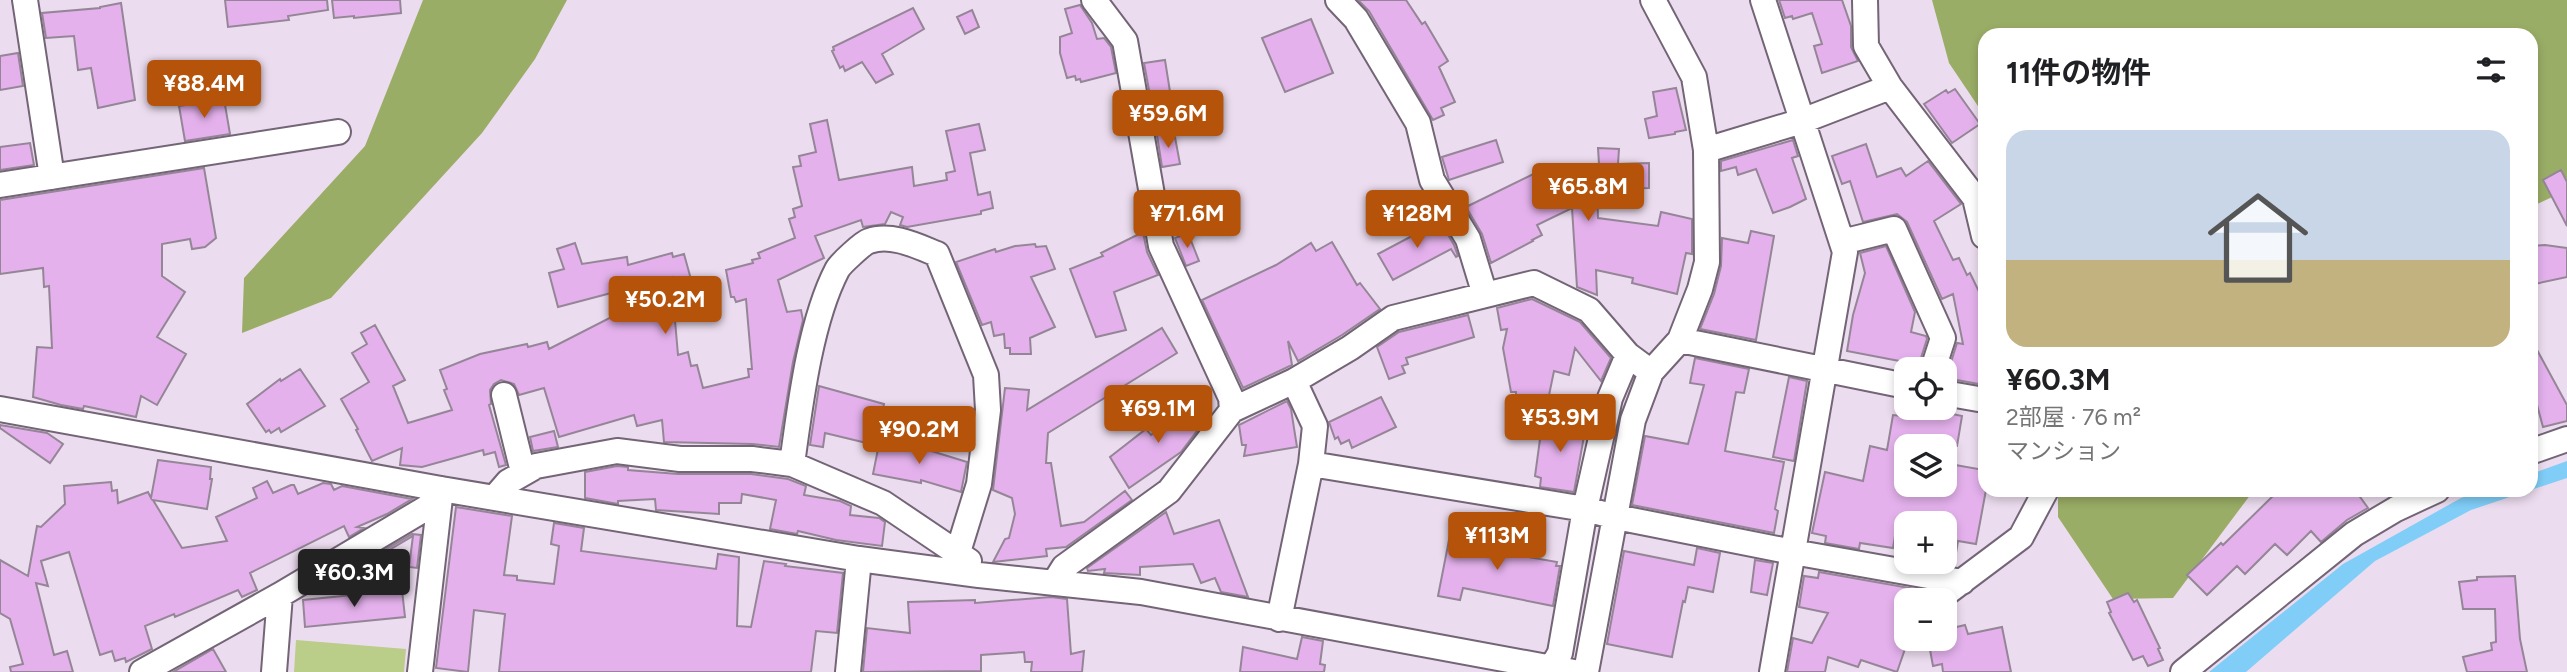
<!DOCTYPE html>
<html lang="ja">
<head>
<meta charset="utf-8">
<style>
	body { margin:0; font-family:Figtree,"Noto Sans JP",sans-serif; background:#f6f6f6; color:#202124; height:100vh; display:flex; flex-direction:column; font-size:26px; white-space:nowrap }
	* { box-sizing:border-box; margin:0 }
	p { font-size:23px; color:#757577 }
	.icon { flex:none; width:38px; height:38px; fill:none; stroke:currentColor; stroke-width:2; stroke-linecap:round; stroke-linejoin:round }
	.map { position:relative; flex:1; overflow:hidden }
	.details { position:absolute; left:1978px; top:28px; width:560px; height:469px; display:flex; flex-direction:column; background:#fff; border-radius:21px; box-shadow:0 4px 10px #0003 }
	.details>* { flex:none }
	.tools { position:absolute; left:1894px; top:357px; display:grid; gap:14px }
	.tools a { display:grid; place-items:center; width:63px; height:63px; border-radius:14px; background:#fff; box-shadow:0 4px 10px #0003; font-size:35px }
	.price { position:absolute; translate:-50% -60px; padding:0 16px; border-radius:7px; background:#b45309; color:#fff; font-size:23px; line-height:46px; filter:drop-shadow(0 2px 4px #0008) }
	.price::after { content:''; position:absolute; left:50%; top:42px; width:21px; height:16px; margin-left:-10px; background:inherit; clip-path:polygon(0 0,100% 0,50% 100%) }
	.price.on { background:#222; color:#fff }
	ul { padding:0; list-style:none }
	li { display:grid; align-content:center; gap:14px; height:371px; padding:0 28px }
	li span { display:grid; place-items:center; height:217px; border-radius:21px; color:#555 }
	li>.icon { margin-inline-start:auto }
	span .icon { width:126px; height:126px; fill:#fffc; stroke-width:1 }
	li b { font-size:30px }
	h2 { display:flex; justify-content:space-between; align-items:center; height:84px; padding:0 28px; font-size:30px }
	.map>svg:first-child { display:block }
	.green { fill:#bacd89 }
	.forest { fill:#9aad66 }
	.water { fill:#80cef8 }
	.building { fill:#e4b1ec; stroke:#958697; stroke-width:2 }
	.lines { fill:none; stroke-linecap:round; stroke-linejoin:round }
	.minor-casing { stroke:#736576; stroke-width:28 }
	.minor { stroke:#fff; stroke-width:24 }
</style>
</head>
<body>
<div class="map">
<svg width="2567" height="672" viewBox="0 0 2567 672">
	<rect width="100%" height="100%" fill="#ecdcef"/>
	<path class="green" d="M296 640 406 649 404 672H294Z"/>
	<path class="forest" d="M423 0H567L535 59 482 133 331 298 242 333 244 278 365 146Z
		M1932 0H2567V190L2531 207 2530 35H1984V115L1949 63Z
		M2058 490H2254L2173 598 2113 599 2058 517Z"/>
	<path class="water" d="M2567 461V478L2471 510 2375 561 2246 672H2209L2343 564 2461 498 2483 490H2530L2531 474Z"/>
	<path class="building" d="M225 0H327L328 10 288 16 289 20 228 27Z
		M332 0H400L401 13 354 18V16L334 18Z
		M1358 0H1406L1422 24 1425 22 1448 61 1439 67 1455 102 1441 108 1444 115 1433 120 1369 11Z
		M1779 0H1842L1851 26V47L1858 61 1822 73 1814 46 1822 44 1812 13 1793 19 1792 16 1785 18Z
		M121 3 135 100 98 108 91 68 78 70 74 36 46 38 42 13 100 8V7Z
		M1080 5 1092 23 1097 39 1104 38 1111 47 1116 73 1081 82 1080 79 1076 80 1075 76 1067 78 1060 53V37L1072 33 1065 9Z
		M913 8 924 29 882 54 893 74 876 83 862 62 845 71 843 66 840 68 832 51 834 50 833 47Z
		M972 10 979 27 965 34 957 17Z
		M1311 19 1333 73 1285 92 1262 38Z
		M18 53 23 86 0 90V56Z
		M1165 60 1171 98 1151 101 1144 63Z
		M1676 88 1686 130 1675 132V134L1649 138 1645 119 1657 116 1653 92Z
		M1955 89 1980 124 1952 143 1924 104 1946 90 1948 93Z
		M224 99 230 134 185 141 179 106Z
		M827 120 839 180 912 167 914 186 947 180 946 173 955 171 946 131 979 124 985 150 970 153 978 195 990 192 993 208 981 211V214L907 227 900 225 903 217 891 212 885 224 863 227 861 220 815 236 824 258 778 280 787 312 801 310 803 320 793 362 779 447 752 444 664 442 662 420 637 426 634 415 559 437 544 388 519 395 514 384 501 380 494 384 490 390 491 404 489 405 506 465 499 467 495 452 484 455 483 450 422 467 400 465 402 448 372 461 356 430 358 429 341 399 369 382 352 353 367 344 361 333 375 325 405 380 393 386 408 423 452 410 444 390 447 389 440 370 480 354 527 344 528 347 547 342 549 349 672 286 678 355 688 352 691 366 697 365 703 388 749 377 748 369H752L746 299 736 302 734 297H731L726 270 753 263 752 260 760 258 758 253 795 238 789 219 795 217 793 209 802 206 793 167 801 166 799 156 816 152 810 124Z
		M1174 132 1180 164 1162 167 1157 135Z
		M1496 140 1503 162 1449 180 1442 157Z
		M1793 140 1798 156 1792 158 1806 199 1790 207 1773 213 1756 169 1738 175 1736 167 1721 171V161Z
		M30 143 34 165 0 170V147Z
		M1866 144 1877 177 1901 168 1906 176 1928 161 1961 204 1934 221 1953 260 1959 258 1967 275 1970 273 1984 302V385L1946 378 1957 343 1963 344 1953 294 1942 299 1907 222 1897 214 1863 222 1850 181 1842 184 1832 156Z
		M1598 148 1619 149 1618 164 1649 163V188L1597 189 1598 218 1658 226 1661 212 1692 219V254L1686 253 1677 294 1632 283 1633 278 1596 270 1597 295 1577 287 1572 208 1537 225 1542 235 1532 240 1533 241 1491 263 1482 234 1466 207 1552 165 1599 164Z
		M204 168 216 238 205 247 192 249 190 239 162 244V276L185 292 157 337 186 354 157 405 141 396 136 417 84 406 83 409 61 405 33 397 37 347 52 348 49 286 44 287 43 268 0 274V200Z
		M2561 170 2567 182V226L2543 180Z
		M1440 221 1454 245 1458 256 1456 257 1451 249 1393 280 1378 254Z
		M1751 231 1774 236 1756 340 1700 329 1714 294 1721 266 1722 238 1748 243Z
		M1143 232 1147 252 1158 275 1114 292 1126 330 1096 337 1070 269 1103 256 1101 253Z
		M1188 233 1199 261 1186 266 1175 238Z
		M1332 242 1357 285 1360 283 1380 309 1342 335 1298 361 1288 341 1292 365 1243 388 1202 300 1276 265 1311 243 1316 251Z
		M575 243 582 264 627 257 628 265 672 253 673 257 684 254 692 283 676 287 672 277 558 307 549 273 564 269 557 249Z
		M1035 244 1036 247 1046 246 1055 269 1031 277 1055 327 1030 338 1031 354H1010V348H1005L1004 334 994 336 991 322 982 325 956 262 995 249 996 252 1015 246Z
		M2545 245 2567 248V277L2530 285V246Z
		M1886 246 1915 312 1911 332 1926 336 1927 339 1920 361 1911 359 1910 363 1847 351 1853 315 1865 273 1860 253Z
		M1532 299 1580 322 1611 358 1601 381 1575 348 1569 375 1554 371 1548 400 1516 395V392H1511L1503 348 1507 329 1501 330 1497 308Z
		M1468 315 1474 337 1406 358 1408 364 1402 366 1405 373 1389 379 1377 347 1399 332Z
		M1162 328 1177 353 1048 433 1046 463H1051L1061 526 1084 522 1125 491 1132 500 1066 547 1046 549 1047 556 993 562 1005 539 1009 538 1015 514 1012 498 993 490 1005 388 1029 390 1027 410Z
		M2530 337 2567 405V421L2543 427 2530 379Z
		M1695 358 1749 369 1744 393 1736 392 1725 451 1784 462 1775 509 1778 511 1774 533 1632 505 1645 436 1688 444 1704 385 1690 383Z
		M300 369 325 406 281 432 279 428 271 433 269 430 266 432 247 404 280 379 281 381Z
		M1789 377 1807 381 1794 461 1773 457Z
		M819 386 884 404 875 445 825 433 823 447 810 445Z
		M1381 397 1396 427 1352 448 1349 440 1341 444 1338 437 1335 439 1329 422Z
		M1190 401 1206 419 1181 452 1129 488 1110 457 1146 429 1151 435Z
		M1287 401 1291 409 1297 447 1244 456 1246 445H1242L1239 425Z
		M1905 405 1906 408H1924L1962 416 1957 446H1906V485H1944V463L1984 470 1986 490 1976 544 1958 541 1954 565 1944 564V523H1906V531L1896 530 1893 548 1860 543 1859 549 1825 543 1826 536 1812 533 1825 472 1863 481 1870 446 1887 450 1893 415 1902 416Z
		M1543 417 1586 425 1574 492 1540 487 1541 478 1535 476Z
		M0 425 47 433 63 444 50 463 0 428Z
		M554 431 558 447 533 451 530 437Z
		M880 439 928 450 967 462 961 492 921 480V483L873 474Z
		M158 460 211 467 210 479H212L207 509 153 500 182 548 227 541 216 517 257 498 253 488 267 481 273 493 291 485H294L298 494 323 483 331 484 334 490 342 486 412 499 387 514 357 527 364 528 349 537 344 526 250 573 257 590 242 597 238 590 175 617 174 614 145 626 152 649 126 662 125 658 115 661 112 651 100 655 69 552 41 561 48 586 36 583 54 655 67 651 73 672H11L10 667 23 664 10 619 0 613V560L28 576 37 526 41 527 65 504 64 486 111 482 112 491 117 490 118 503 148 492 151 498Z
		M617 466 628 467V470L678 474H751L788 479 806 486 804 495 840 501 851 506 850 515 879 518 885 522 882 546 836 540 798 531 797 534 770 529 776 500 742 494 741 503H719V514L656 510 655 499 618 501V504L585 498V472Z
		M2279 490H2355L2368 508 2347 520 2321 542 2311 531 2287 555 2275 544 2245 574 2237 566 2207 595 2187 575 2221 543 2223 545Z
		M456 507 512 516 504 575 517 576V580L554 584 559 546 551 544 554 523 584 528 581 551 716 569 718 554 739 557 737 626 751 627 764 561 786 564 785 566 843 573 837 633 816 631 811 672H499L505 614 474 610 468 672 436 668Z
		M1166 512 1174 534 1219 520 1248 597 1221 592 1215 578 1201 583 1193 564 1140 567V575L1104 573 1105 569 1088 571 1087 568Z
		M412 534 421 535 417 568 409 567 413 536 362 566 361 564Z
		M1450 535 1500 545 1501 542 1519 545 1517 555 1557 562 1556 566H1560L1553 606 1463 588 1460 600 1438 596Z
		M1697 548 1720 553 1713 592 1688 587 1685 602 1683 601 1672 657 1607 644 1624 551 1694 565Z
		M1755 560 1773 563 1767 595 1751 592Z
		M1819 572 1915 589 1913 600H1906V646L1897 672 1861 660 1858 667 1828 657 1825 672H1787L1793 638 1812 643 1828 613 1799 607 1804 576 1818 578Z
		M2515 576 2520 639 2527 672H2467L2463 657 2492 650 2491 643 2496 642 2495 609H2463L2459 582 2477 580V577Z
		M402 590 405 617 305 627 303 600Z
		M2128 593 2134 602 2137 600 2160 648 2158 649 2163 660 2148 666 2143 656 2133 660 2109 613 2111 612 2107 602Z
		M1051 597 1067 599 1071 654 1084 651 1082 672H1031L1032 662H1025L1024 652 981 655V671L863 672 867 628 910 633 908 602 975 600V603Z
		M1965 625 1968 634 2002 627 2011 672H1943L1942 664 1933 666 1928 639H1944V630Z
		M1302 637 1323 641 1320 664 1325 665 1324 672H1240L1243 647 1297 659Z
		M213 649 226 672H173Z"/>
	<g class="lines">
		<defs>
			<path id="minor" d="M25 0 52 177
				M1094 0 1125 41 1161 246 1231 398 1232 410
				M1338 0 1356 19 1418 123 1432 180 1468 239 1485 295
				M1763 0 1845 252 1772 672
				M1865 0 1866 46 1890 87 1975 198 1984 236
				M1706 150 1802 121 1890 87
				M0 185 338 132
				M1842 242 1894 229 1943 338 1933 369
				M1680 340 1906 386
				M1944 393 1984 400
				M504 395 523 472
				M0 409 441 489 859 559 979 575 1141 592 1574 672
				M2530 452 2567 439
				M792 464C800 406 810 322 837 270 840 264 863 243 869 241 891 233 917 246 937 254L986 375 988 410 979 484 958 552
				M1311 464 1585 509 1616 517 1793 552 1962 582
				M495 497 508 482 536 466 617 451 680 459H752L792 464 883 503 969 561
				M1054 583 1064 567 1169 491 1232 410 1294 381 1350 348 1393 318 1534 283 1589 310 1628 355 1651 372
				M1937 600 2021 537 2046 490
				M1279 619 1311 464 1315 426 1294 381
				M142 672 280 595 428 507 441 489
				M274 672 280 595
				M420 672 441 489
				M848 672 859 559
				M1549 672 1560 653 1585 509 1610 398 1628 355
				M1586 672 1633 420 1651 372 1680 340 1700 289 1707 262 1706 150 1694 77 1653 0
				M2183 672 2354 534 2396 509 2437 490"/>
		</defs>
		<use href="#minor" class="minor-casing"/>
		<use href="#minor" class="minor"/>
	</g>
</svg>
<div class="tools">
<a><svg class="icon" aria-label="locate" viewBox="0 0 24 24"><circle cx="12" cy="12" r="6"/><path d="M12 2v4M12 18v4M2 12h4M18 12h4"/></svg></a>
<a><svg class="icon" aria-label="layers" viewBox="0 0 24 24"><path d="M12 4l9 5-9 5-9-5zM3 14l9 5 9-5"/></svg></a>
<a>+</a>
<a>−</a>
</div>
<b class="price" style="left:204px;top:120px">¥88.4M</b>
<b class="price" style="left:1168px;top:150px">¥59.6M</b>
<b class="price" style="left:1588px;top:223px">¥65.8M</b>
<b class="price" style="left:1187px;top:250px">¥71.6M</b>
<b class="price" style="left:1417px;top:250px">¥128M</b>
<b class="price" style="left:665px;top:336px">¥50.2M</b>
<b class="price" style="left:1158px;top:445px">¥69.1M</b>
<b class="price" style="left:1560px;top:454px">¥53.9M</b>
<b class="price" style="left:919px;top:466px">¥90.2M</b>
<b class="price" style="left:1497px;top:572px">¥113M</b>
<b class="price on" style="left:354px;top:609px">¥60.3M</b>
<section class="details">
<h2>11件の物件<svg class="icon" aria-label="filters" viewBox="0 0 24 24"><path d="M4 7h16M4 17h16"/><circle cx="9" cy="7" r="2"/><circle cx="15" cy="17" r="2"/></svg></h2>
<ul>
<li><span style="background:linear-gradient(#c9d6e8 60%,#c2b280 0)"><svg class="icon" aria-label="home" viewBox="0 0 24 24"><path d="M3 11l9-7 9 7M6 9v11h12V9"/></svg></span><div><b>¥60.3M</b><p>2部屋 · 76 m²</p><p>マンション</p></div></li>
</ul>
</section>
</div>
</body>
</html>
